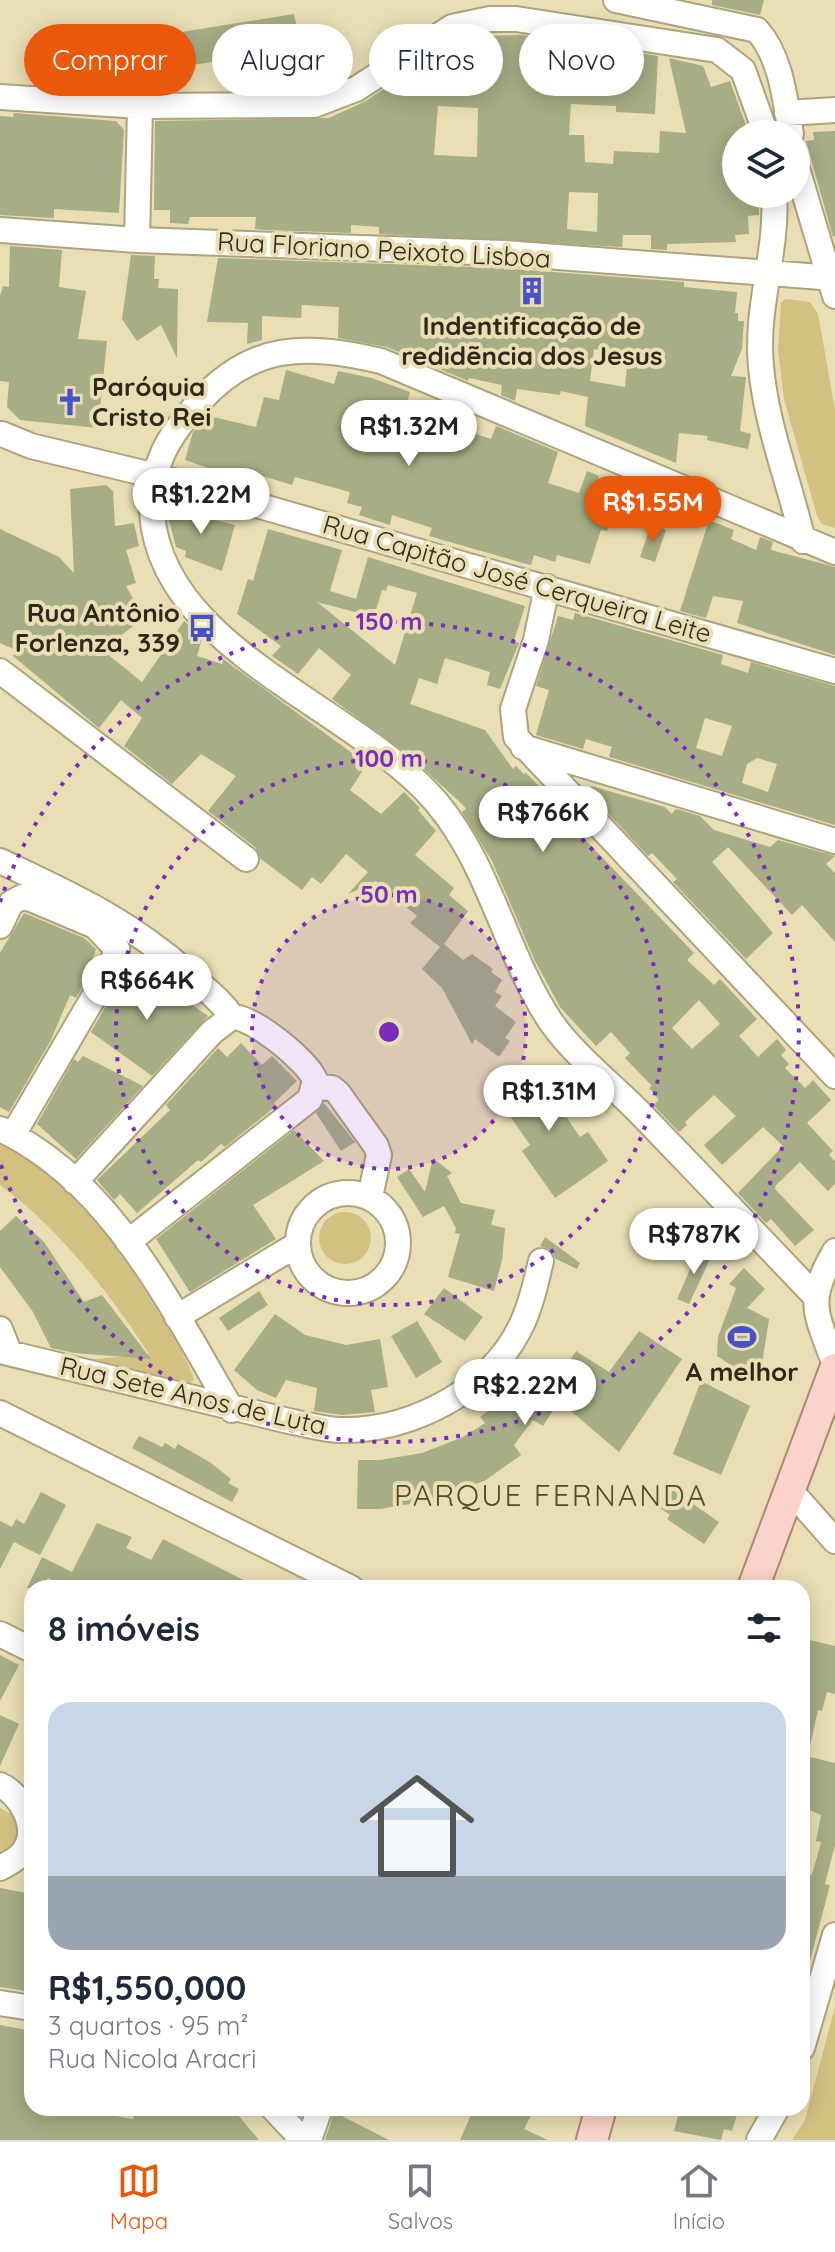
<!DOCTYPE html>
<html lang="pt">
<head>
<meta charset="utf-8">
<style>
	body { margin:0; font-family:Quicksand,sans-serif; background:#f6f6f7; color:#1f2937; height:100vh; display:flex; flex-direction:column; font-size:30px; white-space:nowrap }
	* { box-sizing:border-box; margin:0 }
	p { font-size:26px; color:#747a83 }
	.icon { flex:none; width:44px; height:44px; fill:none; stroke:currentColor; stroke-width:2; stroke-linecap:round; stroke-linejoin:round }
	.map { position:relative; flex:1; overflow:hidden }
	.sheet { position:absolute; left:24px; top:1580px; width:786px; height:536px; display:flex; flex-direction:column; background:#fff; border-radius:24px; box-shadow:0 4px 20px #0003 }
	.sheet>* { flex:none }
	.hud { position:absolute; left:24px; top:24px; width:788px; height:72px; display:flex; gap:16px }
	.fabs { position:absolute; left:722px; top:120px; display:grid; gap:16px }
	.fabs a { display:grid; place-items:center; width:88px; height:88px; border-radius:50%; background:#fff; box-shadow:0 4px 20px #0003; font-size:40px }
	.price { position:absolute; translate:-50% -68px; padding:0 18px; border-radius:28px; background:#fff; color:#222; font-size:26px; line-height:52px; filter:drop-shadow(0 2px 4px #0008) }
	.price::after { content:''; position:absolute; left:50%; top:48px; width:24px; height:18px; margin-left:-12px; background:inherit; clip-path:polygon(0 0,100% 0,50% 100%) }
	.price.on { background:#ea580c; color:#fff }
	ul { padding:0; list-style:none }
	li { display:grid; align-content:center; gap:16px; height:424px; padding:0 24px }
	li span { display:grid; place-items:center; height:248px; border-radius:24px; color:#555 }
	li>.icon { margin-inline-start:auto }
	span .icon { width:144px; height:144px; fill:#fffc; stroke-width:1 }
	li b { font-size:34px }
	h2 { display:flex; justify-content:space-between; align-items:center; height:96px; padding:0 24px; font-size:34px }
	.pill { padding:0 28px; border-radius:36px; background:#fff; box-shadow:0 4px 20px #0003; font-size:28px; line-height:72px }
	.pill.on { background:#ea580c; color:#fff }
	.menu { display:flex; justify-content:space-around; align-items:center; height:112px; border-top:2px solid #e0e1e3; background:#fff; font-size:22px; color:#747a83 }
	.menu a { display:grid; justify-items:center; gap:4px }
	.menu .on { color:#ea580c }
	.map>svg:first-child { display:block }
	.green { fill:#d3c182 }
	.building { fill:#a7ad85; fill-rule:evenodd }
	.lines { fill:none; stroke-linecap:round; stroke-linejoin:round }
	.minor-casing { stroke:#aea37c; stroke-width:28 }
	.major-casing { stroke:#b18575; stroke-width:34 }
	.minor { stroke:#fff; stroke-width:24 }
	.major { stroke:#fbd3ca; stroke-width:30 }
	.ring { fill:none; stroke:#7b2cbf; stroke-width:4; stroke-dasharray:4 8 }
	.labels { text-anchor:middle; stroke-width:8; stroke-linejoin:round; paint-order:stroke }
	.street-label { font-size:26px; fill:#2e2919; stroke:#e9deb4 }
	.poi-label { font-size:26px; font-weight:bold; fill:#2e2919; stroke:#e9deb4 }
	.quarter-label { font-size:30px; letter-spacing:2px; fill:#544a25; stroke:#e9deb4 }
	.centre { fill:#7b2cbf; stroke:#e9deb4; stroke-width:4 }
	.ring-label { font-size:24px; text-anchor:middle; font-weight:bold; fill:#7b2cbf; stroke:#e9deb4; stroke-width:8; stroke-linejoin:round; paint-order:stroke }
</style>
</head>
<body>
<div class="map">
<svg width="835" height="2140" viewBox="0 0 835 2140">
	<rect width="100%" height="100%" fill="#e9deb4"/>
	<path class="green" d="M785 299 810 302 818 314 835 409V528L822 524 817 516 784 399 778 350 781 303Z
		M0 1143C69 1178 111 1235 150 1299 167 1326 183 1350 194 1379L188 1386 85 1360 149 1354C113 1297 56 1225 0 1185Z
		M319 1238a26 26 0 1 1 52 0a26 26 0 1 1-52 0Z
		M0 1808 13 1815 18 1839 0 1856Z
		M835 2007V2140H792L805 2120Z"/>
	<path class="building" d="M712 0H764L760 15 712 5Z
		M294 14 298 33H291L297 68 303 67 306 85 247 90 242 57 125 76 119 42Z
		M522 35 658 56 655 114 616 112V106L571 104 569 135H584L585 162 613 164 614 151 659 153 660 131 686 133 669 58 703 66 711 87 730 81 749 134H736V194H743V202L759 201V215L748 216 749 234 735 235 736 242 667 244V250L651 249V235H623L622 247 379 234V227L351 225V233L266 230 255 229 256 217H190L188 224 170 223V210H154L155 121 329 118 364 102 436 55 480 57V36ZM438 106 478 108 477 157 434 155ZM569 192 598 193 597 232 567 229Z
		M14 113 116 121 124 130 119 213 54 209V218L0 215V116L13 117Z
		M835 131V236L833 237 806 141 814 140 813 132Z
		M10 246 62 250 59 287 86 291 78 339 107 341 98 428 20 420 7 407 9 382 0 381V296L3 286 9 287Z
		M131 255 155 256 154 279H159L158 288 178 289 177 358 161 325 137 341 122 319Z
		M218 258 503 268 684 282V287L737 292 735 313H738V321H744L742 349 731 376 746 377 740 431 751 434 748 449 707 440 708 436 679 433 676 463 585 426 588 397 561 391 560 395 517 389 515 401 501 395 502 385 469 378 468 381 387 347 338 338 339 307 302 305 301 318 262 316V340L247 344 248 323 207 322ZM594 349 628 357 625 387 590 381Z
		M286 370 334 384 338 371 372 378 410 392 405 410 491 439 496 426 558 452 548 483 579 493 587 471 599 476 590 504 613 512 607 531 601 530 590 564 557 555 555 562 534 555 531 565 523 563 429 536 432 528 392 515 390 525 359 515 362 507 347 503 350 492 295 477 292 485 263 476 260 486 185 460 193 432 209 416 256 427 264 397 279 400Z
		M106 485 113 491 115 526 134 523 139 546 126 550 136 583 126 586 144 618 112 642 116 645 106 653 142 682 184 621 202 638 197 656 222 664 223 659 367 764 350 790 381 814 404 792 420 808 418 810 436 831 415 855 454 888 449 895 468 911 444 944 463 960 472 954 493 969 491 972 502 980 495 992 502 996 495 1006 516 1022 505 1038 510 1041 499 1057 475 1039 472 1044 442 988 422 969 440 947 410 923 417 916 376 881 348 894 368 872 346 854 321 884 312 877 302 890 261 859 255 847 208 811 236 776 201 754 172 784 124 746 142 718 121 700 99 728 13 656 16 650 0 643V529L59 557 74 573 70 489Z
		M174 504 212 514 211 519 235 525 222 571 185 557 186 551 176 547 169 520Z
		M709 520 734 530 731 539 756 550 760 537 773 542 771 550 835 567V655L737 623 743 601 713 596 706 618 680 611Z
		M651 525 666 530 655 562 640 557Z
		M268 529 342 550 330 591 356 599 368 557 525 606 514 641 519 643 500 689 487 685 490 672 445 658 437 684 419 678 410 704 485 730 513 769 516 766 525 775V772L552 799 549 802 694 953 687 960 714 985 720 979 757 1019 739 1036 758 1057 777 1039 786 1050 781 1055 789 1064 785 1068 805 1088 813 1080 831 1100 807 1123 833 1151 829 1155 835 1161V1184L828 1191 800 1162 776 1185 775 1189 814 1230 795 1246 771 1219 766 1223 738 1193 783 1146 763 1127 722 1165 704 1145 736 1116 714 1095 685 1122 687 1125 679 1132 653 1105 659 1100 649 1088 652 1086 625 1058 630 1053 611 1032 596 1046 560 1007 535 961 492 861 462 812 466 809 463 805 411 757 332 699 351 675 319 648 298 674 272 656 281 646 237 614 248 579 253 581ZM388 585 417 593 395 665 317 602 374 617 382 590 386 591ZM699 1000 720 1024 692 1049 672 1028Z
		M575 613 723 655 721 664 748 673 751 662 835 686V825L609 757 612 747 586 739 583 749 536 735 549 690 536 686 558 616 573 620ZM705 718 732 726 722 756 696 748ZM757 758 777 764 768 792 742 783 747 764Z
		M591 786 665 807 672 814 676 809 700 816 714 830 770 847 778 840 835 856 826 864 835 873V942L802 905 792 915 728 847 712 862 773 933 746 959 673 882 677 879 652 853 648 856 588 792Z
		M24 913 84 938 96 949 84 983 76 998 70 995 51 1040 9 1112 0 1107V953Z
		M139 968 208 1016 152 1076 91 1032 122 978 128 983Z
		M241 1043 262 1065 272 1056 297 1081 274 1103 276 1106 225 1147 221 1144 201 1162 198 1160 137 1213 120 1194 114 1200 97 1180 170 1110 166 1105 218 1048 227 1057Z
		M83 1056 143 1086 76 1159 37 1124 74 1059 78 1062Z
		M531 1065 580 1137 588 1132 608 1161 555 1198 522 1151 530 1145 493 1091Z
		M324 1103 355 1142 341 1151 316 1113Z
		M294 1130 324 1161 253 1205 276 1239 190 1292 156 1239Z
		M433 1158 452 1173 447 1176 461 1203 495 1210 491 1225 505 1228 502 1260 494 1291 448 1277 460 1234 455 1233 456 1228 444 1206 423 1217 397 1177 409 1169 425 1192Z
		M16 1216 44 1242 84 1302 102 1295 151 1359 74 1353 51 1348 33 1312 0 1267V1231Z
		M545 1237 580 1263 577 1269 556 1259 551 1250 540 1246Z
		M699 1249 712 1255 689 1304 677 1299Z
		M744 1268 765 1289 747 1308 769 1319 759 1383 717 1356 718 1337 736 1288 729 1284Z
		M444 1288 483 1317 465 1341 424 1314Z
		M259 1291 268 1305 228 1331 219 1318Z
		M275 1314 305 1335 346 1345 380 1339 388 1387 371 1390 375 1412 342 1415 314 1411 317 1388 286 1380 276 1398 257 1390 234 1370Z
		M417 1321 442 1362 416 1378 391 1336Z
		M639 1331 682 1359 619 1452 559 1401 543 1426 533 1420 514 1445 521 1455 486 1480 439 1499 380 1509H357L358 1460H380L422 1453 463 1437 485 1423 480 1417 504 1400 489 1390 502 1379 539 1405 576 1351 609 1372Z
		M701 1381 750 1406 721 1475 673 1454Z
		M139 1436 162 1447 165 1443 175 1449 178 1444 211 1463 231 1479 228 1483 239 1489 232 1502 132 1448Z
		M673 1490 719 1522 704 1544 667 1519 670 1515 660 1508Z
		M41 1492 66 1505 40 1555 14 1542 0 1569V1521L12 1527 16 1519 24 1524Z
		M97 1523 132 1537 126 1548 151 1560 163 1539 259 1588H64L48 1578 42 1588H27L42 1557 72 1572Z
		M810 1640 835 1646V1694L827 1692 822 1711 818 1710 808 1755 802 1754V1675Z
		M0 1655 19 1665 0 1701Z
		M0 1715 19 1724 0 1766Z
		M802 1755 835 1763V1845L825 1884 830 1885 806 1976H802V1872L812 1875 821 1842 816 1841 821 1815 802 1807 806 1784 802 1783Z
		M0 1888 32 1894V1992L0 1987Z
		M0 2025 32 2031 26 2091 32 2092V2108H109L111 2115 133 2119 135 2108H232L259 2140H0Z
		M474 2108H535L524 2129 548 2140H460Z
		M680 2108H739L732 2131 724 2129 721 2140 674 2131Z
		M334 2112 389 2140H325Z"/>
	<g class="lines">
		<defs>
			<path id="minor" d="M616 0 757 30C781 57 785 99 791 134
				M0 97 140 106 314 105 356 89 452 27 490 19H516L717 50 743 70 766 134
				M787 113 835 110
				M796 165 835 296
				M774 194C778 252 755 308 761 366 766 426 790 483 803 541
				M0 230 137 240 504 253 835 278
				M137 240 140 106
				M2 434 31 446 152 475 835 671
				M547 587 536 640 513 709 516 737 835 1076
				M0 671 246 859
				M523 747 835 841
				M0 861C74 896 126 919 189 974 204 988 221 1000 232 1017
				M0 926 11 903 22 897 31 899 95 926 117 949 110 969 13 1135
				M316 1087 332 1088 338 1093 376 1146 379 1155 370 1197
				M0 1129C112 1181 172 1309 232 1410
				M75 1182 212 1032 232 1017C252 1016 308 1061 315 1080L310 1099 128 1242
				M298 1243a50 50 0 1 1 100 0a50 50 0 1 1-100 0Z
				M835 1251C805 1302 816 1313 835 1365
				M814 1295C756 1234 697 1172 638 1111 610 1083 574 1055 551 1022 505 953 491 868 437 803 357 707 160 650 152 512 150 466 168 436 199 402 253 342 307 344 381 361L835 552
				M177 1317 298 1244
				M0 1329 9 1352
				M0 1351 293 1422C309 1425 326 1430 342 1430 412 1431 490 1390 521 1326 531 1306 536 1282 541 1261
				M0 1413 351 1588
				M789 1489 835 1541
				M0 1634 32 1650
				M0 1785C21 1794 39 1828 25 1849 21 1857 8 1864 0 1868
				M0 2003 32 2008
				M802 2048 835 1935
				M273 2108 303 2140
				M309 2140 320 2108
				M759 2140 777 2108"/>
			<path id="major" d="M753 1588 835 1369
				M592 2140 601 2108"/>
		</defs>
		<use href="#minor" class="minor-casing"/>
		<use href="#major" class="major-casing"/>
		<use href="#minor" class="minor"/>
		<use href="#major" class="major"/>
	</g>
	<circle cx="389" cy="1032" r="137" fill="#7b2cbf" fill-opacity=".12"/>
	<g class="ring">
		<circle cx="389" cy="1032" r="137"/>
		<circle cx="389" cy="1032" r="273"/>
		<path d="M0 902A410 410 0 1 1 0 1162"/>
	</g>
	<defs>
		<symbol id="building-bare" viewBox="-9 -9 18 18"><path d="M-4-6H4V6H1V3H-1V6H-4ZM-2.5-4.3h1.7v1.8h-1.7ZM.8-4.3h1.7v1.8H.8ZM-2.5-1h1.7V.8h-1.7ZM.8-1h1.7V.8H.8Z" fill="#4852c7" stroke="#e9deb4" stroke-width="2.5" paint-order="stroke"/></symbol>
		<symbol id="church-bare" viewBox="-9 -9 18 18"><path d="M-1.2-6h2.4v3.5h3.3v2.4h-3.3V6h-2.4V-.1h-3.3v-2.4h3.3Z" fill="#4852c7" stroke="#e9deb4" stroke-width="2.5" paint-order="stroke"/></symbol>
		<symbol id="bus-bare" viewBox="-9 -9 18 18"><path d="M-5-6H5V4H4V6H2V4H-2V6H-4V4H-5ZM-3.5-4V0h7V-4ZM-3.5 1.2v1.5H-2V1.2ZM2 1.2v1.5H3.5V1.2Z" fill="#4852c7" stroke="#e9deb4" stroke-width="2.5" paint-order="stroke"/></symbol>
		<symbol id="stadium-bare" viewBox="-9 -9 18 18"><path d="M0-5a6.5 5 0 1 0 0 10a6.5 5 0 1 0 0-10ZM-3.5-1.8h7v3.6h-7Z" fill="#4852c7" stroke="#e9deb4" stroke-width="2.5" paint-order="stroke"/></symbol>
	</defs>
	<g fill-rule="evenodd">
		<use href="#building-bare" x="512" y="271" width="40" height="40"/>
		<use href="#church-bare" x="50" y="382" width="40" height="40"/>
		<use href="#bus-bare" x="182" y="608" width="40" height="40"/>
		<use href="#stadium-bare" x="722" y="1317" width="40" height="40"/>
	</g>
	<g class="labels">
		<g class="street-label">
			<text transform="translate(384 250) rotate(3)" y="9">Rua Floriano Peixoto Lisboa</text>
			<text transform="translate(517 579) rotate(16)" y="9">Rua Capitão José Cerqueira Leite</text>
			<text transform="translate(193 1396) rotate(13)" y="9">Rua Sete Anos de Luta</text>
		</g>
		<g class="poi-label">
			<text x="532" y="335">Indentificação de<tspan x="532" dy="30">redidẽncia dos Jesus</tspan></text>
			<text x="92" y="396" text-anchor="start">Paróquia<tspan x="92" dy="30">Cristo Rei</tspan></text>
			<text x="180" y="622" text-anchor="end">Rua Antônio<tspan x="180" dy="30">Forlenza, 339</tspan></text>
			<text x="742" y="1381">A melhor</text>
		</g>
		<g class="quarter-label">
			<text x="551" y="1506">PARQUE FERNANDA</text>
		</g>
	</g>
	<circle cx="389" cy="1032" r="12" class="centre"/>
	<g class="ring-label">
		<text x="389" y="630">150 m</text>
		<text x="389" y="767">100 m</text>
		<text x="389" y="903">50 m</text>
	</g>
</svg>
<div class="fabs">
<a><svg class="icon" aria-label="layers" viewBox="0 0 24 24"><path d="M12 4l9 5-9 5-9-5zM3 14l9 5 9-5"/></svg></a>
</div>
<b class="price" style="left:409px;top:468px">R$1.32M</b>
<b class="price" style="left:201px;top:536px">R$1.22M</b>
<b class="price on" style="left:653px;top:544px">R$1.55M</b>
<b class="price" style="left:543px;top:854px">R$766K</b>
<b class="price" style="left:147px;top:1022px">R$664K</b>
<b class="price" style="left:549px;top:1133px">R$1.31M</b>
<b class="price" style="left:694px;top:1276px">R$787K</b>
<b class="price" style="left:525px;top:1427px">R$2.22M</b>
<div class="hud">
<a class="pill on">Comprar</a>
<a class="pill">Alugar</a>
<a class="pill">Filtros</a>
<a class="pill">Novo</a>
</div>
<section class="sheet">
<h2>8 imóveis<svg class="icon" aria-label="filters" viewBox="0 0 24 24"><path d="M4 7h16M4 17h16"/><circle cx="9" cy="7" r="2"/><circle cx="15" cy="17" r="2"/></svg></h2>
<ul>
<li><span style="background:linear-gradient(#c9d6e8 70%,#9aa5b1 0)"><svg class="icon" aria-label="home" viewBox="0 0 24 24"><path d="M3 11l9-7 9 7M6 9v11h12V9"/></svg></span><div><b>R$1,550,000</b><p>3 quartos · 95 m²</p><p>Rua Nicola Aracri</p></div></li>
</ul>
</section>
</div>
<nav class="menu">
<a class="on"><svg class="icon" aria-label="map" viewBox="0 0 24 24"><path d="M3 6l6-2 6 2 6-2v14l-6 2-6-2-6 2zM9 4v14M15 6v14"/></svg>Mapa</a>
<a><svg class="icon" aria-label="saved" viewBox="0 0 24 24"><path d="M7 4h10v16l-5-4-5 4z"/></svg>Salvos</a>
<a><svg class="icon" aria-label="home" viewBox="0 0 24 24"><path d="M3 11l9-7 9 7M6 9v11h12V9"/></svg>Início</a>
</nav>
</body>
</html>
